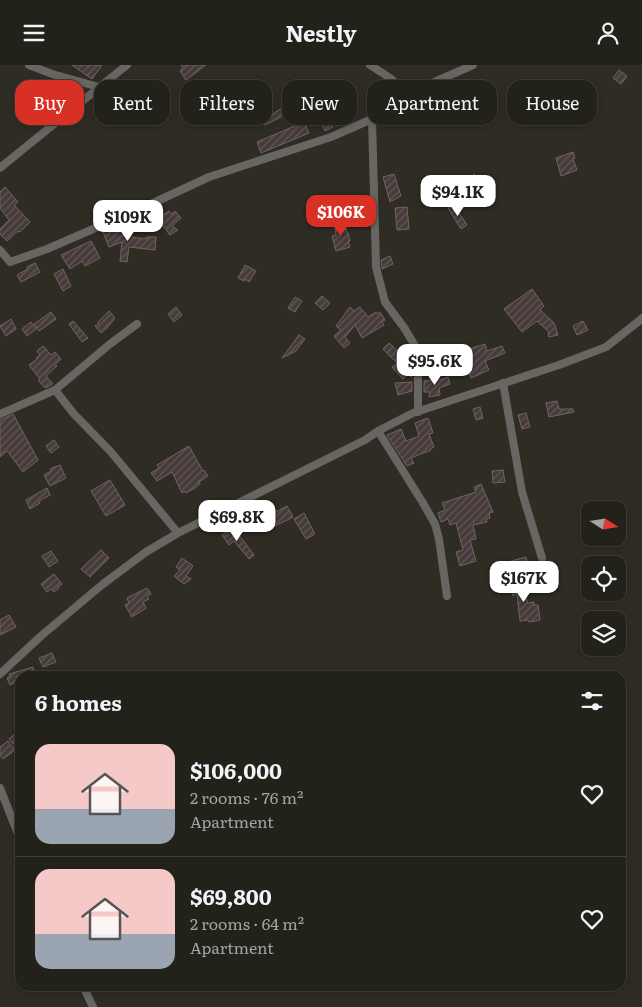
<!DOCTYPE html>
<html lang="en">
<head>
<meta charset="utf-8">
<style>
	body { margin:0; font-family:Literata,serif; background:#2e2e27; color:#f1f3f6; height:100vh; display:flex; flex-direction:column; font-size:19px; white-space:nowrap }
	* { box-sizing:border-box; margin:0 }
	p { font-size:16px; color:#a2a3a2 }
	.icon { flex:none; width:28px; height:28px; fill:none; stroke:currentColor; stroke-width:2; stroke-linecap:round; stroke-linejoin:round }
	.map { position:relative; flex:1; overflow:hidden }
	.drawer { position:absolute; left:15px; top:606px; width:611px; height:320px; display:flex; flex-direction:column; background:#22211a; border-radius:15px; box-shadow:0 2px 8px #0003,0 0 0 1px #3f3e39 }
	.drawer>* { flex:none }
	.banner { position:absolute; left:15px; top:15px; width:612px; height:45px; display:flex; gap:10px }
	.needle { width:32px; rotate:102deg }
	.controls { position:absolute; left:581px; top:436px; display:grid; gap:10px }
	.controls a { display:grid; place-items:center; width:45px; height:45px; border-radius:10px; background:#22211a; box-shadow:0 2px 8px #0003,0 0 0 1px #3f3e39; font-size:25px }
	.price { position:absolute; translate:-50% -42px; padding:0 11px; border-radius:10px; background:#fff; color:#222; font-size:16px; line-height:32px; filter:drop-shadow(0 1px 2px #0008) }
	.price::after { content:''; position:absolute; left:50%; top:30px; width:15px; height:11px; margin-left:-8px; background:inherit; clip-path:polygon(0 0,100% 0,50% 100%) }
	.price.on { background:#d93025; color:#fff }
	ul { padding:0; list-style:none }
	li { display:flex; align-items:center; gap:15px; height:125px; padding:0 20px }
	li+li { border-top:1px solid #3f3e39 }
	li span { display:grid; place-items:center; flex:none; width:140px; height:100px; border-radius:15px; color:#555 }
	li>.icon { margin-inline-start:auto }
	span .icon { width:60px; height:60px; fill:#fffc; stroke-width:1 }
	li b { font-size:21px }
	h2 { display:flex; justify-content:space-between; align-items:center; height:60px; padding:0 20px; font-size:21px }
	.tag { padding:0 18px; border-radius:15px; background:#22211a; box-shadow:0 2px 8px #0003,0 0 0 1px #3f3e39; font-size:18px; line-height:45px }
	.tag.on { background:#d93025; color:#fff }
	header { display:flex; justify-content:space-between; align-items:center; height:65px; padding:0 20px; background:#22211a; font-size:22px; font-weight:700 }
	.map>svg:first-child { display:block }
	.building { fill:url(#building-hatch); stroke:#706463 }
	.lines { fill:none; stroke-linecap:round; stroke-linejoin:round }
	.minor { stroke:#686662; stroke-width:8 }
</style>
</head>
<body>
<header><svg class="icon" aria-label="menu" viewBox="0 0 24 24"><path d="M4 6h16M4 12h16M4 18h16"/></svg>Nestly<svg class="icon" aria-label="person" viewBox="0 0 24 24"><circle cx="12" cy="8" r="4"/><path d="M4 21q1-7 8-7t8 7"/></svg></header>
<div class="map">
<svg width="642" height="942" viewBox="0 0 642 942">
	<defs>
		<pattern id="building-hatch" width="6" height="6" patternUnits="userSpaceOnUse" patternTransform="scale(1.25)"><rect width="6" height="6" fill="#463b3a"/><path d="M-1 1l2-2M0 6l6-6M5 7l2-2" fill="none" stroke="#615756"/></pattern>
	</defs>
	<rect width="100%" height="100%" fill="#2e2c23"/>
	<path class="building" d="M72 0H102L92 14Z
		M181 0H206L186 15 180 6 183 3Z
		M619 5 627 11 621 19 613 13Z
		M255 15 273 47 264 52 246 20Z
		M192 18 201 31 195 35 186 22Z
		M383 20 390 32 373 41 368 32 373 29 372 27 376 25 375 24Z
		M288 39 292 45 281 52 265 60 262 56Z
		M322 39 333 62 325 66 314 43Z
		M304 57 309 68 261 88 257 77Z
		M573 87 575 93 573 94 577 105 561 111 556 93Z
		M394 109 401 131 390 137 383 112Z
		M474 109 485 120 477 129 466 118Z
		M5 122 18 137 14 140 30 157 20 167 18 166 7 176 0 169V164L9 155 0 143V127Z
		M454 140 467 160 461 164 448 143Z
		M407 142 409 164 397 165 395 143Z
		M169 146 172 149 175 146 181 153 172 161 178 165 170 170 156 151 157 150 160 152Z
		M345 157 347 168H348L350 176H348L350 182 336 186 332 171 336 170 334 159Z
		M119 160 124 171 146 174V172H156L155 185 129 182 127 197 120 196 122 177 109 182 103 167Z
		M91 176 100 193 85 201 82 196 70 204 61 190Z
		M390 191 393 199 382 204 381 195Z
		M35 198 40 207 21 217 17 210 28 204 27 202Z
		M245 200 256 206 249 217 245 214 244 216 238 213Z
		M63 204 71 221 63 226 54 209Z
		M532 224 544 241 540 245 554 258 558 270 549 272 548 266 537 256 522 267 504 244Z
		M322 231 330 238 323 245 315 238Z
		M295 232 302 236 295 247 288 243Z
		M176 242 182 250 174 257 168 249Z
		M350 242 354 246 360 242 368 252 376 247 377 249 380 247 385 255 382 257 384 260 362 273 355 260 345 272 350 278 344 283 334 271 341 265 336 261Z
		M109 246 115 253 107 263 101 268 95 261 99 258 98 257Z
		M51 247 56 254 39 266 34 259Z
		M11 254 16 264 6 271 0 261Z
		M73 256 88 273 82 277 69 259Z
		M583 256 588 265 577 270 573 261Z
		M31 257 36 264 27 271 22 264Z
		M299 270 305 274 296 286 282 293Z
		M389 278 398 286H397L412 306V311L411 312 408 309 403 314 392 302 397 298 383 284Z
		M485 279 487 286 502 281 505 288 485 296 489 305 471 313 467 303 451 311 447 302 471 290 469 284Z
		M43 281 51 290 55 287 61 294 55 300 57 301 46 311 53 319 45 323 38 315 40 314 29 300 37 294 36 293 40 290 37 286Z
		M448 312 450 319 439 323 440 330 429 332 430 327H424V316L434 315V317Z
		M412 317V326L398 330 395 318Z
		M557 336 559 344H573L574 347 549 352 546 338Z
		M480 342 483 353 476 355 473 344Z
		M526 348 530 362 522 364 518 350Z
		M13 349 38 395 23 407 7 386 0 392V355Z
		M428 353 433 368 429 369 434 382 430 384 431 385 411 393 414 398 407 401 387 370 401 364 406 376 419 371 415 358Z
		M54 375 59 382 51 388 46 381Z
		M189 381 203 406 204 405 208 411 199 417 200 419 195 423 186 428 185 426 182 428 172 407 157 416 151 408 159 403 157 400Z
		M60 400 66 413 50 421 44 410 51 406 50 404Z
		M503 405 505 417 493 418 492 406Z
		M110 415 125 440 106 451 91 426Z
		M481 419 493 447 489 448 490 453 486 454 487 457 473 460 476 474 470 475 476 496 460 501 456 487 463 485 456 458 450 460 448 454 441 457 438 448 445 445 442 438 476 427 474 422Z
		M47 423 50 430 39 436 40 438 30 444 26 435Z
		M287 441 293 452 273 462 268 451Z
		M304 448 315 469 306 474 294 454Z
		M233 462 254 490 249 494 234 476 229 480 222 470Z
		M101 485 109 493 90 512 81 504Z
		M51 486 58 496 49 502 42 491Z
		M526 492 529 504 515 508 511 496Z
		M182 493 193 501 186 511 191 514 184 519 174 511 180 505 176 502Z
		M54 509 62 519 58 522 59 523 54 527 51 524 47 527 41 519Z
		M518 513 528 538 534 537V540H538L540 555 529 557 528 555 520 556 517 529 513 531 508 517Z
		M147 523 151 529 147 531 149 534 143 537 146 543 132 552 125 540 129 538 127 533Z
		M9 550 16 562 0 570V555Z
		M52 588 56 597 43 602 39 593Z
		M33 602 36 611H16L18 616 10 620 7 613 11 611H10L9 609Z
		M20 665V674L13 679 9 674Z
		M8 676 15 685 3 694 0 690V682Z"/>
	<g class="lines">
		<path class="minor" d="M29 0 52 9 99 22
			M370 0 390 13 407 29
			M372 54 376 202 385 237 405 264 418 286V347
			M0 103 127 0
			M0 185 10 197 47 184 153 138 209 112 331 72 372 54 384 49 407 29 473 0
			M503 318 522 427 542 493
			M55 325 74 349 111 387 178 468
			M0 349 55 325 110 279 137 259
			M378 366 423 438 435 459 439 474 447 531
			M0 609 41 571 103 519 146 487 178 468 365 375 378 366 413 348 559 300 606 282 639 256 642 253
			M0 723 20 774
			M83 921 93 942"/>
	</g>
</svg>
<div class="controls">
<a><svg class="needle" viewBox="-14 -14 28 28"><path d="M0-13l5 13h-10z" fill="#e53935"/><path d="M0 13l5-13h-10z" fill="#a2a3a2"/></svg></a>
<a><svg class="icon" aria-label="locate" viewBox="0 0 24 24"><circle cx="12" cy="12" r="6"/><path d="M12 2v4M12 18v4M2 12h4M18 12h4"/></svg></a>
<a><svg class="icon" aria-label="layers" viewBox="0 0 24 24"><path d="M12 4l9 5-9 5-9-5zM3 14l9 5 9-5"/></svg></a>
</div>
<b class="price" style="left:458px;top:152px">$94.1K</b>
<b class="price on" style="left:341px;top:172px">$106K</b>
<b class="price" style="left:128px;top:177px">$109K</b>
<b class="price" style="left:435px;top:321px">$95.6K</b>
<b class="price" style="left:237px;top:477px">$69.8K</b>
<b class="price" style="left:524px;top:538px">$167K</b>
<div class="banner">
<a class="tag on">Buy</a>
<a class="tag">Rent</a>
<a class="tag">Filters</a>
<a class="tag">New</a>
<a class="tag">Apartment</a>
<a class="tag">House</a>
</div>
<section class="drawer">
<h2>6 homes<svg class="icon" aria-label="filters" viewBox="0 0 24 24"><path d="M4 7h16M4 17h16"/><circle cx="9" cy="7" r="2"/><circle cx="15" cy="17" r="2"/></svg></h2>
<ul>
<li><span style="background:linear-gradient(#f6c9c9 65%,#9aa5b1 0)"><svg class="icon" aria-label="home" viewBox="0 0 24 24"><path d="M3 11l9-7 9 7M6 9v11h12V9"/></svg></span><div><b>$106,000</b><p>2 rooms · 76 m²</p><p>Apartment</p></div><svg class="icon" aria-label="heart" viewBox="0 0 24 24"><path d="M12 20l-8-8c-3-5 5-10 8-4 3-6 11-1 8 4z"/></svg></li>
<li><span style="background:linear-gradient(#f6c9c9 65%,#9aa5b1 0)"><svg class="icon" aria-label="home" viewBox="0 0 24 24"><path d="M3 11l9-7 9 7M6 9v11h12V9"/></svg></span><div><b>$69,800</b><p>2 rooms · 64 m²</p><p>Apartment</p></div><svg class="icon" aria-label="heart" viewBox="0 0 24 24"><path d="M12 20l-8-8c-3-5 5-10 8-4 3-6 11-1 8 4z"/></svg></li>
</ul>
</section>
</div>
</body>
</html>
